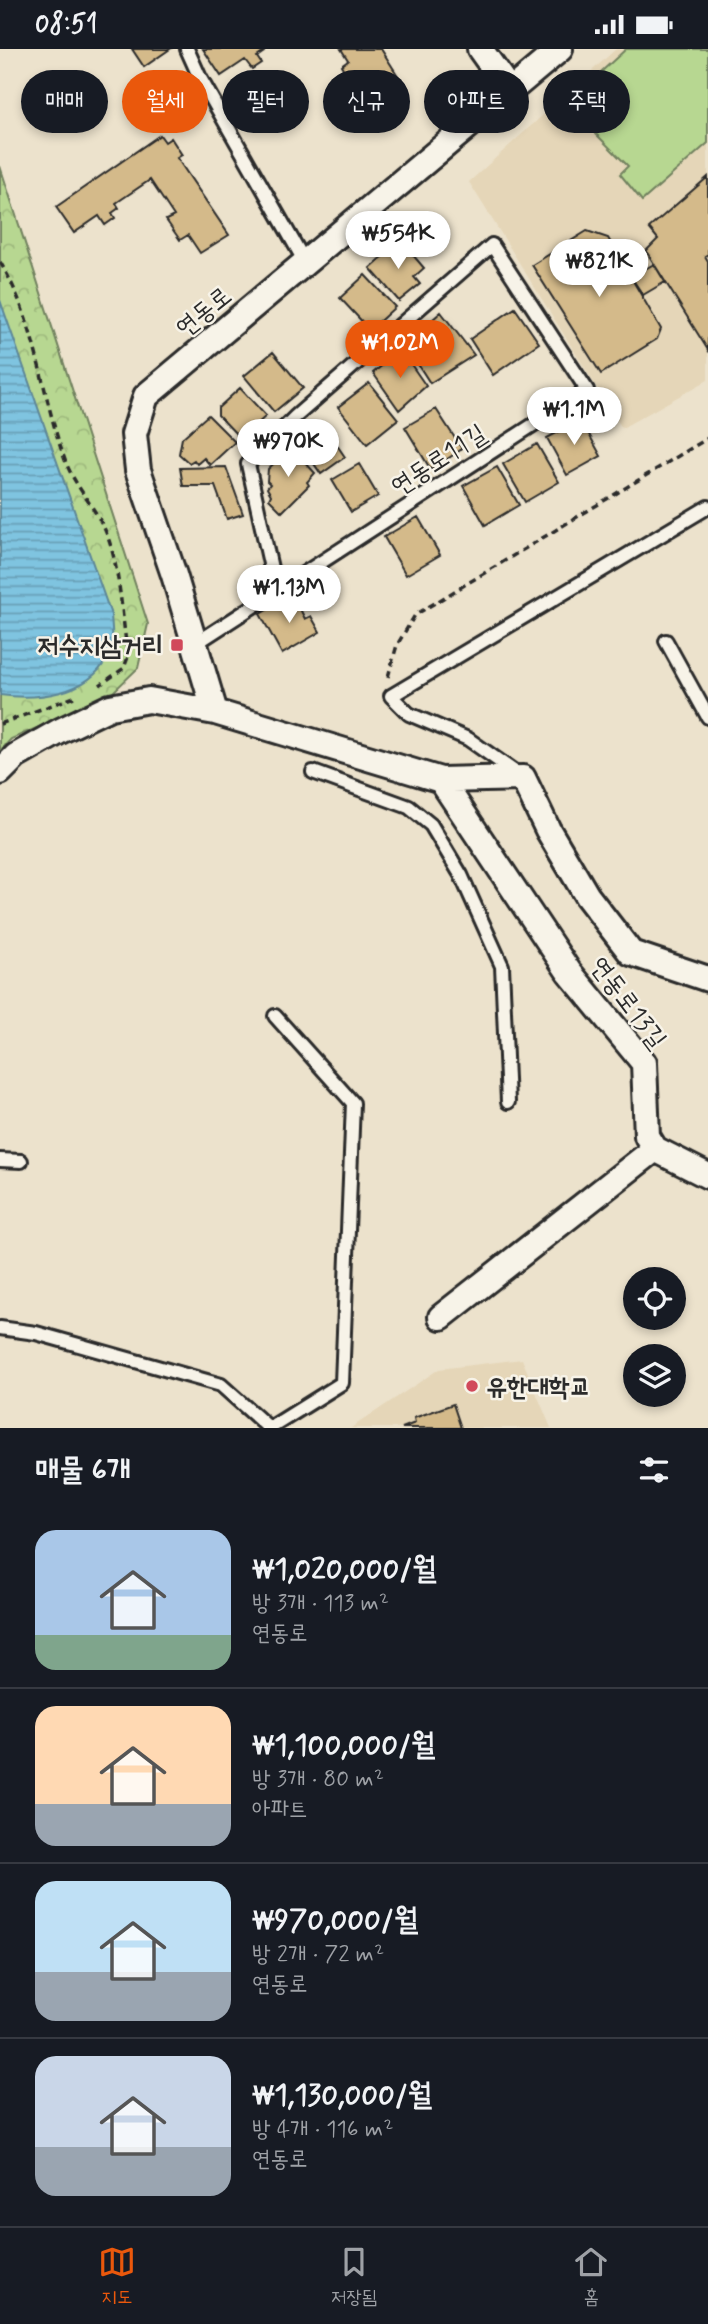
<!DOCTYPE html>
<html lang="ko">
<head>
<meta charset="utf-8">
<style>
	body { margin:0; font-family:Mynerve,"Poor Story",sans-serif; background:#242831; color:#f1f3f6; height:100vh; display:flex; flex-direction:column; font-size:26px; white-space:nowrap }
	* { box-sizing:border-box; margin:0 }
	p { font-size:23px; color:#9ea1a6 }
	.icon { flex:none; width:38px; height:38px; fill:none; stroke:currentColor; stroke-width:2; stroke-linecap:round; stroke-linejoin:round }
	.map { position:relative; height:1379px; overflow:hidden }
	.side { display:flex; flex-direction:column; background:#171b24; flex:1 }
	.side>* { flex:none }
	.hud { position:absolute; left:21px; top:21px; width:667px; height:63px; display:flex; gap:14px }
	.tools { position:absolute; left:623px; top:1218px; display:grid; gap:14px }
	.tools a { display:grid; place-items:center; width:63px; height:63px; border-radius:50%; background:#171b24; box-shadow:0 4px 10px #0003; font-size:35px }
	.price { position:absolute; translate:-50% -60px; padding:0 16px; border-radius:24px; background:#fff; color:#222; font-size:23px; line-height:46px; filter:drop-shadow(0 2px 4px #0008) }
	.price::after { content:''; position:absolute; left:50%; top:42px; width:21px; height:16px; margin-left:-10px; background:inherit; clip-path:polygon(0 0,100% 0,50% 100%) }
	.price.active { background:#ea580c; color:#fff }
	ul { padding:0; list-style:none }
	li { display:flex; align-items:center; gap:21px; height:175px; padding:0 35px }
	li+li { border-top:2px solid #363941 }
	li span { display:grid; place-items:center; flex:none; width:196px; height:140px; border-radius:21px; color:#555 }
	li>.icon { margin-inline-start:auto }
	span .icon { width:84px; height:84px; fill:#fffc; stroke-width:1 }
	li b { font-size:30px }
	h2 { display:flex; justify-content:space-between; align-items:center; height:84px; padding:0 35px; font-size:30px }
	.chip { padding:0 24px; border-radius:32px; background:#171b24; box-shadow:0 4px 10px #0003; font-size:24px; line-height:63px }
	.chip.active { background:#ea580c; color:#fff }
	.status { display:flex; justify-content:space-between; align-items:center; height:49px; padding:0 35px; background:#171b24; direction:ltr }
	.status svg { height:19px; fill:currentColor }
	.menu { display:flex; justify-content:space-around; align-items:center; height:98px; border-top:2px solid #363941; background:#171b24; font-size:19px; color:#9ea1a6 }
	.menu a { display:grid; justify-items:center; gap:4px }
	.menu .active { color:#ea580c }
	.map>svg:first-child { display:block }
	.built { fill:#e5d6b8 }
	.park { fill:url(#park-crowns); stroke:#71815e; stroke-width:2 }
	.pitch { fill:#b7d791; stroke:#71815e; stroke-width:2 }
	.water { fill:url(#water-rules); stroke:#5d8798; stroke-width:2 }
	.building { fill:#d4ba8a; stroke:#2b2b2b; stroke-width:2 }
	.lines { fill:none; stroke-linecap:round; stroke-linejoin:round }
	.service-casing { stroke:#2b2b2b; stroke-width:18 }
	.minor-casing { stroke:#2b2b2b; stroke-width:30 }
	.path { stroke:#2b2b2b; stroke-width:3.5; stroke-dasharray:7 5; stroke-linecap:butt }
	.service { stroke:#f7f3e8; stroke-width:12 }
	.minor { stroke:#f7f3e8; stroke-width:24 }
	.poi-dot { fill:#d1495b; stroke:#f7f3e8; stroke-width:2.5 }
	.labels { text-anchor:middle; stroke-width:5; stroke-linejoin:round; paint-order:stroke }
	.street-label { font-size:26px; fill:#2b2b2b; stroke:#f7f3e8 }
	.poi-label { font-size:26px; font-weight:bold; fill:#2b2b2b; stroke:#f7f3e8; text-anchor:end }
</style>
</head>
<body>
<div class="status"><b>08:51</b><svg viewBox="0 0 49 12"><path d="M0 12V9h3v3zM5 12V6h3v6zM10 12V3h3v9zM15 12V0h3v12zM26 1h20v11H26zM47 4h2v5h-2z"/></svg></div>
<div class="map">
<svg width="708" height="1379" viewBox="0 0 708 1379">
	<defs>
		<pattern id="park-crowns" width="20" height="18" patternUnits="userSpaceOnUse" patternTransform="scale(1.75)"><rect width="20" height="18" fill="#b7d791"/><path d="M2 6a3 3 0 1 1 6 0M12 15a3 3 0 1 1 6 0" fill="none" stroke="#9eb97d"/></pattern>
		<pattern id="water-rules" width="6" height="5" patternUnits="userSpaceOnUse" patternTransform="scale(1.75)"><rect width="6" height="5" fill="#7fc4e0"/><path d="M0 2.5h6" fill="none" stroke="#689fb6"/></pattern>
	</defs>
	<rect width="100%" height="100%" fill="#ece2cc"/>
	<filter id="ink" filterUnits="userSpaceOnUse"><feTurbulence type="fractalNoise" baseFrequency=".0143" numOctaves="2"/><feDisplacementMap in="SourceGraphic" scale="14" xChannelSelector="R" yChannelSelector="G"/><feConvolveMatrix kernelMatrix="1 2 1 2 8 2 1 2 1" color-interpolation-filters="sRGB"/></filter>
	<g filter="url(#ink)">
		<path class="built" d="M616 0H708V331L622 379 469 133Z
			M522 1310 551 1379H351L439 1320Z"/>
		<path class="park" d="M0 117 148 575 138 619 108 648 11 690 0 702Z"/>
		<path class="pitch" d="M626 0H708V94L642 152 620 125 628 117 566 55Z"/>
		<path class="water" d="M0 251 111 566C112 581 115 596 107 609 88 646 36 651 0 646Z"/>
		<path class="building" d="M132 0H170L144 18Z
			M203 0H262L264 3 257 8 261 14 252 20 245 11 221 27Z
			M341 0H381L400 30 373 48 360 29 352 34 341 16 348 11Z
			M160 86 165 93 171 89 182 106 177 109 229 186 200 204 188 186 180 191 166 171 174 167 150 131 116 154 119 159 112 164 115 169 105 176 99 167 74 184 56 158Z
			M708 128V205L705 207 708 212V301L646 202 658 190 649 179Z
			M587 182 608 189 661 280 657 290 601 325 532 216Z
			M401 192 424 219 414 228 420 235 399 252 370 219Z
			M654 215 665 233 643 246 631 228Z
			M365 226 395 258 370 281 340 249Z
			M515 259 539 294 493 326 470 290Z
			M441 263 474 306 430 334 405 295Z
			M401 301 426 337 399 361 373 324Z
			M273 303 303 339 274 363 244 327Z
			M369 334 398 370 367 395 338 358Z
			M240 339 266 367 241 390 218 366V359Z
			M436 360 462 400 431 421 405 378Z
			M208 366 235 393 210 416 204 409 197 415 194 411 189 414 179 405 182 389Z
			M581 371 601 407 567 426 547 389Z
			M324 377 345 408 321 425 306 403 309 401 303 391Z
			M537 395 559 433 525 453 503 415Z
			M291 398 315 424 307 433 309 436 282 463 269 450 271 446 267 439 270 435 267 432 268 420Z
			M359 415 378 447 351 463 332 431Z
			M226 418 243 465 227 470 215 437H183L180 419Z
			M497 418 519 456 485 476 463 437Z
			M418 468 440 506 406 526 384 488Z
			M293 546 305 570 311 567 320 583 282 605 260 565Z
			M453 1355 461 1379H402L415 1374 414 1369Z"/>
		<g class="lines">
			<defs>
				<path id="service" d="M187 0 200 29 306 215
					M666 592 708 668
					M195 595 587 341 492 196 295 368 248 415 276 542
					M313 723 409 758 431 776 461 826 502 917 508 1053
					M519 726 468 690 409 665 391 647 708 458
					M0 1111 21 1112
					M0 1279 36 1284 221 1336 269 1379
					M270 1379 342 1334 353 1054 275 967"/>
				<path id="minor" d="M480 0 510 42
					M215 663 174 526 138 421 134 385 146 347 560 0
					M0 723 16 707 60 682 110 658 149 651 215 663 441 731 523 729 548 781 587 847 631 904 708 930
					M441 731 569 923 644 1014 647 1087 655 1100 441 1268
					M655 1100 708 1127"/>
			</defs>
			<use href="#service" class="service-casing"/>
			<use href="#minor" class="minor-casing"/>
			<path class="path" d="M0 213C37 273 41 346 65 411 74 436 94 457 105 481 120 515 122 570 128 608L124 619 100 636
				M388 628 397 596 415 566 708 389
				M0 675 74 648"/>
			<use href="#service" class="service"/>
			<use href="#minor" class="minor"/>
		</g>
	</g>
	<g class="poi-dot">
		<rect x="170" y="589" width="14" height="14" rx="3.5"/>
		<circle cx="472" cy="1337" r="7"/>
	</g>
	<g class="labels">
		<g class="street-label">
			<text transform="translate(203 262) rotate(-39)" y="9">연동로</text>
			<text transform="translate(438 410) rotate(-33)" y="9">연동로11길</text>
			<text transform="translate(629 953) rotate(53)" y="9">연동로13길</text>
		</g>
		<g class="poi-label">
			<text x="163" y="605">저수지삼거리</text>
			<text x="486" y="1346" text-anchor="start">유한대학교</text>
		</g>
	</g>
</svg>
<div class="tools">
<a><svg class="icon" aria-label="locate" viewBox="0 0 24 24"><circle cx="12" cy="12" r="6"/><path d="M12 2v4M12 18v4M2 12h4M18 12h4"/></svg></a>
<a><svg class="icon" aria-label="layers" viewBox="0 0 24 24"><path d="M12 4l9 5-9 5-9-5zM3 14l9 5 9-5"/></svg></a>
</div>
<b class="price" style="left:398px;top:222px">₩554K</b>
<b class="price" style="left:599px;top:250px">₩821K</b>
<b class="price active" style="left:400px;top:331px">₩1.02M</b>
<b class="price" style="left:574px;top:398px">₩1.1M</b>
<b class="price" style="left:288px;top:430px">₩970K</b>
<b class="price" style="left:289px;top:576px">₩1.13M</b>
<div class="hud">
<a class="chip">매매</a>
<a class="chip active">월세</a>
<a class="chip">필터</a>
<a class="chip">신규</a>
<a class="chip">아파트</a>
<a class="chip">주택</a>
</div>
</div>
<section class="side">
<h2>매물 6개<svg class="icon" aria-label="filters" viewBox="0 0 24 24"><path d="M4 7h16M4 17h16"/><circle cx="9" cy="7" r="2"/><circle cx="15" cy="17" r="2"/></svg></h2>
<ul>
<li><span style="background:linear-gradient(#a9c7e8 75%,#7fa58c 0)"><svg class="icon" aria-label="home" viewBox="0 0 24 24"><path d="M3 11l9-7 9 7M6 9v11h12V9"/></svg></span><div><b>₩1,020,000/월</b><p>방 3개 · 113 m²</p><p>연동로</p></div></li>
<li><span style="background:linear-gradient(#ffd9b3 70%,#9aa5b1 0)"><svg class="icon" aria-label="home" viewBox="0 0 24 24"><path d="M3 11l9-7 9 7M6 9v11h12V9"/></svg></span><div><b>₩1,100,000/월</b><p>방 3개 · 80 m²</p><p>아파트</p></div></li>
<li><span style="background:linear-gradient(#bfe0f5 65%,#9aa5b1 0)"><svg class="icon" aria-label="home" viewBox="0 0 24 24"><path d="M3 11l9-7 9 7M6 9v11h12V9"/></svg></span><div><b>₩970,000/월</b><p>방 2개 · 72 m²</p><p>연동로</p></div></li>
<li><span style="background:linear-gradient(#c9d6e8 65%,#9aa5b1 0)"><svg class="icon" aria-label="home" viewBox="0 0 24 24"><path d="M3 11l9-7 9 7M6 9v11h12V9"/></svg></span><div><b>₩1,130,000/월</b><p>방 4개 · 116 m²</p><p>연동로</p></div></li>
</ul>
</section>
<nav class="menu">
<a class="active"><svg class="icon" aria-label="map" viewBox="0 0 24 24"><path d="M3 6l6-2 6 2 6-2v14l-6 2-6-2-6 2zM9 4v14M15 6v14"/></svg>지도</a>
<a><svg class="icon" aria-label="saved" viewBox="0 0 24 24"><path d="M7 4h10v16l-5-4-5 4z"/></svg>저장됨</a>
<a><svg class="icon" aria-label="home" viewBox="0 0 24 24"><path d="M3 11l9-7 9 7M6 9v11h12V9"/></svg>홈</a>
</nav>
</body>
</html>
